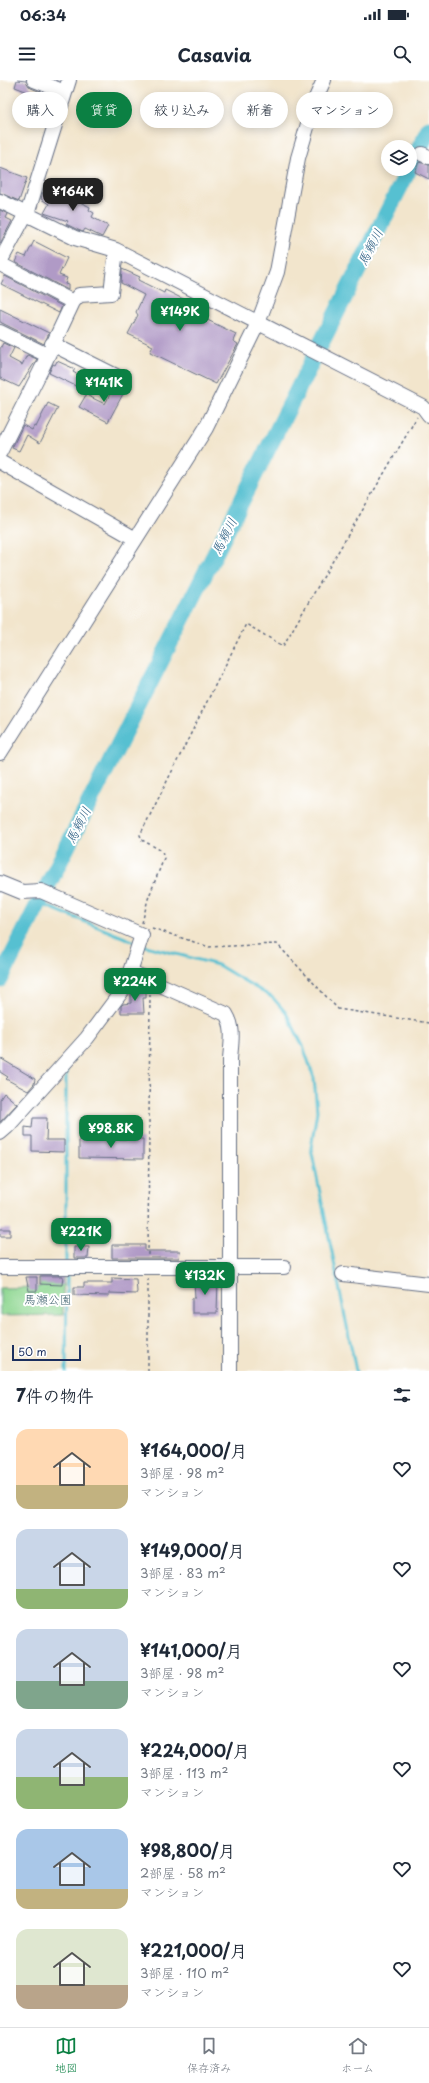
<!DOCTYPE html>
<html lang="ja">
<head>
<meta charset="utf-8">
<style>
	body { margin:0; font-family:"Playpen Sans","Klee One",sans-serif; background:#f6f6f7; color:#1f2937; height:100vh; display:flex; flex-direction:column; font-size:15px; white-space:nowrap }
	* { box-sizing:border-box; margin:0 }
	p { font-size:13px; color:#747a83 }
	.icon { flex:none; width:22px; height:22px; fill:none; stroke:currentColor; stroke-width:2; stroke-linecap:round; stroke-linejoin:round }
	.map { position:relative; height:1291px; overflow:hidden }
	.drawer { display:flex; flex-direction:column; background:#fff; flex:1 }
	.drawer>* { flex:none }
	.hud { position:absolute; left:12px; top:12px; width:405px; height:36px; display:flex; gap:8px }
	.controls { position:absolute; left:381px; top:60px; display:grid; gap:8px }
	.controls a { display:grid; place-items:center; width:36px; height:36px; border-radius:50%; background:#fff; box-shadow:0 2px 10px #0003; font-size:20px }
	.scale { position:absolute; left:12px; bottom:10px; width:69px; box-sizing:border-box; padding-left:4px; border:2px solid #1b2f5e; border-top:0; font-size:11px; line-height:14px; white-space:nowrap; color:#1b2f5e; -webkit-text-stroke:3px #fff; paint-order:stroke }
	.price { position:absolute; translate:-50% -34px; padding:0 9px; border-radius:8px; background:#0b8043; color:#fff; font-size:13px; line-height:26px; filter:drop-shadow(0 1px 2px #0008) }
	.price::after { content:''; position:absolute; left:50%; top:24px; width:12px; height:9px; margin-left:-6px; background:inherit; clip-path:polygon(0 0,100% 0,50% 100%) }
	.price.on { background:#222; color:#fff }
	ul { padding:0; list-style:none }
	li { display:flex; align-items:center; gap:12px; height:100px; padding:0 16px }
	li span { display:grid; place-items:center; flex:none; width:112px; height:80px; border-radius:12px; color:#555 }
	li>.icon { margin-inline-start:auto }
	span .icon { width:48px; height:48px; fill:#fffc; stroke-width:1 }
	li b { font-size:17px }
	h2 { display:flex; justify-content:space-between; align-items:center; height:48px; padding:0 16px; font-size:17px }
	.chip { padding:0 14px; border-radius:18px; background:#fff; box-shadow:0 2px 10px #0003; font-size:14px; line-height:36px }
	.chip.on { background:#0b8043; color:#fff }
	.status { display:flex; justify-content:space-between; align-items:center; height:28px; padding:0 20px; background:#fff; direction:ltr }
	.status svg { height:11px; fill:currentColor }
	header { display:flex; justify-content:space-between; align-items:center; height:52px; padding:0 16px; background:#fff; font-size:18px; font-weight:700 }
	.tabs { display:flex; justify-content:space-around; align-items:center; height:56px; border-top:1px solid #e0e1e3; background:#fff; font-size:11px; color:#747a83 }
	.tabs a { display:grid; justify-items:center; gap:2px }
	.tabs .on { color:#0b8043 }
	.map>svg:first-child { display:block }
	.green { fill:#8fd792; stroke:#558378 }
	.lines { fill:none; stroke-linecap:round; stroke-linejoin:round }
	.stream { stroke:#56c0d1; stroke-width:3 }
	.river { stroke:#56c0d1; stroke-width:17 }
	.building { fill:#b09ac6 }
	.minor-casing { stroke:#666f84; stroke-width:16 }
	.path { stroke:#666f84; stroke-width:1.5; stroke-dasharray:3 3; stroke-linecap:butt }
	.minor { stroke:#fff; stroke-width:14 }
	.labels { text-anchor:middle; stroke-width:4; stroke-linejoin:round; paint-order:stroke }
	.park-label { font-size:12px; fill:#3e616e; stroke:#fff }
	.water-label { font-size:13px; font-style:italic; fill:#306286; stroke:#fff }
</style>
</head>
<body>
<div class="status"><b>06:34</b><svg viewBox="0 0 49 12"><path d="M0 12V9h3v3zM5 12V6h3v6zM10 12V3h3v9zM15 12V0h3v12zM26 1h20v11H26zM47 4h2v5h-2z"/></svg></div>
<header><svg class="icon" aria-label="menu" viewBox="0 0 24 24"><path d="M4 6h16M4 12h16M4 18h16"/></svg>Casavia<svg class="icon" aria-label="search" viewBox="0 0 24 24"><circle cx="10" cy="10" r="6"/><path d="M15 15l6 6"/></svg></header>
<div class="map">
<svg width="429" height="1291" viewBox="0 0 429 1291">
	<rect width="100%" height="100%" fill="#fff"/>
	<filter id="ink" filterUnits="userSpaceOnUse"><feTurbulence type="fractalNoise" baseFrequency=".025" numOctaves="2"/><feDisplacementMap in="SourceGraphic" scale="8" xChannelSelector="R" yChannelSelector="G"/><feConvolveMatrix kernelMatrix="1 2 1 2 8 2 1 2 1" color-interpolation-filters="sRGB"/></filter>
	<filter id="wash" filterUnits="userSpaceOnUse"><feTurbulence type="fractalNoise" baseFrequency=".012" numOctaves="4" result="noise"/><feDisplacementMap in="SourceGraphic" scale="16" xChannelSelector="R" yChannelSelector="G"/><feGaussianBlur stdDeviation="0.9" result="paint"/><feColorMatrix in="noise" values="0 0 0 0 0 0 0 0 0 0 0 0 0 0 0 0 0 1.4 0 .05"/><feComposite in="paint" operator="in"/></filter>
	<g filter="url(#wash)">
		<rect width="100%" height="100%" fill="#f2e5cc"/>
		<path class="green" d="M63 1188V1235L0 1236V1208L40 1207V1189Z"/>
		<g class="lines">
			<path class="stream" d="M39 823 135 862
				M142 865 218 885 273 918 286 933 303 966 314 998 317 1031 311 1068 356 1291
				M66 1184V989
				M66 1291 67 1191"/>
			<path class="river" d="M410 87 429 49
				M0 900 409 89"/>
		</g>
		<g id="blocks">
			<path class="building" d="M17 0 26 1 31 8 48 15 46 19 15 7Z
				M419 82 429 85V99L415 92Z
				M0 88 27 98 19 121 0 113Z
				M58 105 79 116 76 120 90 127 89 130 94 133 92 137 108 146 102 157 85 149 83 152 78 150 66 144 68 141 44 133 49 124 41 119 43 112 52 117Z
				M0 130 8 134 6 138 12 141 0 164Z
				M34 161 67 178 59 195 67 198 65 204 68 205V210L15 182 19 174 26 177Z
				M122 189 140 197 138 200 164 213 165 210 191 223 187 230 236 254 233 261 238 264 216 304 150 272 153 266 128 254 138 235 136 232 144 215 121 203Z
				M5 196 62 226 59 233 1 204Z
				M0 229 49 253 44 264 0 242Z
				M3 263 14 268 9 278 22 285 27 275 37 279 19 307 0 298V269Z
				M57 281 75 289 73 292 87 300 82 309 49 293 53 284 55 285Z
				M124 297 127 299 122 310 124 312 108 342 79 327 86 315 105 324 114 306 121 303Z
				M48 323 58 328 40 363 27 355 19 371 12 368 23 345 32 350 34 346 36 347Z
				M134 907 146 908V918H143L144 933H121V926L123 924 131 923V913Z
				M0 978 35 999 34 1004 28 1011 6 999 8 997 0 992Z
				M4 1013 17 1024 0 1042V1019Z
				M33 1038H47L46 1060H64V1072L32 1071V1056H25V1047L32 1048Z
				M79 1059H143V1079L79 1078Z
				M0 1149H10V1156H0Z
				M112 1165H145V1171H180L179 1178H112Z
				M74 1167H89L88 1178H74Z
				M40 1196H63L62 1205 40 1204Z
				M26 1197H37V1211H29Z
				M112 1198 136 1199 137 1212 136 1214 109 1213V1216L74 1215V1207H84V1203H112Z
				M194 1199H218L217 1233H192V1218H195Z"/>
		</g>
	</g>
	<g filter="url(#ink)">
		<use href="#blocks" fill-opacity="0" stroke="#666f84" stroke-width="1"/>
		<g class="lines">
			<defs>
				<path id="minor" d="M34 0 65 12
					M422 74 429 77
					M0 121 75 158 116 170 423 327 429 335
					M0 182 29 128 69 0
					M0 184 73 222
					M0 252 47 275
					M52 264 116 296
					M0 372 41 290 73 222 79 215 111 213 116 170
					M0 382 134 458
					M0 673 206 348 258 243 277 192 298 78 315 20 324 0
					M0 803 22 812 41 811 142 855 125 907 87 958 7 1047 0 1053
					M131 892 226 934C235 948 231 964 230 979V1291
					M0 1187H284
					M343 1194 429 1204"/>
			</defs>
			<use href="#minor" class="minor-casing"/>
			<path class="path" d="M142 843 148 819 164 778 162 771 142 760 140 755 246 544 283 566 417 337
				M152 848 209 867 277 864 338 929 429 943
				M148 1175 150 913
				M148 1291V1199"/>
			<use href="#minor" class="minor"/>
		</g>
	</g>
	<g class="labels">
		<g class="park-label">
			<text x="48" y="1224">馬瀬公園</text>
		</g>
		<g class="water-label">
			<text transform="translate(370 167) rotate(-63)" y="5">馬頼川</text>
			<text transform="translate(224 456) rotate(-63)" y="5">馬頼川</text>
			<text transform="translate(78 745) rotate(-63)" y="5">馬頼川</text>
		</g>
	</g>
</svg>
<div class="controls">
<a><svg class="icon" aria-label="layers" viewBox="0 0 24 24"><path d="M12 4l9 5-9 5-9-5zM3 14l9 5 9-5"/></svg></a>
</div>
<div class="scale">50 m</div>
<b class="price on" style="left:73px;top:132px">¥164K</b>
<b class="price" style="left:180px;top:252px">¥149K</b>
<b class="price" style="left:104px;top:323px">¥141K</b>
<b class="price" style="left:135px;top:922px">¥224K</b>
<b class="price" style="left:111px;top:1069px">¥98.8K</b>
<b class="price" style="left:81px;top:1172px">¥221K</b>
<b class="price" style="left:205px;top:1216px">¥132K</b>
<div class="hud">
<a class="chip">購入</a>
<a class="chip on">賃貸</a>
<a class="chip">絞り込み</a>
<a class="chip">新着</a>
<a class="chip">マンション</a>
</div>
</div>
<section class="drawer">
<h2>7件の物件<svg class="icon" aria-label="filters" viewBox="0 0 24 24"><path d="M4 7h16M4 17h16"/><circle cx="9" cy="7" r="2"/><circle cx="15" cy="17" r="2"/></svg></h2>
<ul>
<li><span style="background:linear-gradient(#ffd9b3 70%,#c2b280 0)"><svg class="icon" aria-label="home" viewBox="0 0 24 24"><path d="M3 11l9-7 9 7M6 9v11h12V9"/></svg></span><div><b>¥164,000/月</b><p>3部屋 · 98 m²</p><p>マンション</p></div><svg class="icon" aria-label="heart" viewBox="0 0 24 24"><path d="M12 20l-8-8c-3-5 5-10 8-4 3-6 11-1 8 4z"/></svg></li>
<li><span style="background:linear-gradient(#c9d6e8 75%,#8fb573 0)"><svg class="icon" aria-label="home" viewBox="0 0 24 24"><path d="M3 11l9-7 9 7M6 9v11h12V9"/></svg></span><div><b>¥149,000/月</b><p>3部屋 · 83 m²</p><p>マンション</p></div><svg class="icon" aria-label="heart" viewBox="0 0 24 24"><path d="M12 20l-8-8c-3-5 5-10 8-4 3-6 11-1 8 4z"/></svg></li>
<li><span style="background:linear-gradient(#c9d6e8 65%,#7fa58c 0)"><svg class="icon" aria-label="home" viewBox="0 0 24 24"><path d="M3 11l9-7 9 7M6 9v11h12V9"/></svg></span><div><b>¥141,000/月</b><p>3部屋 · 98 m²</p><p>マンション</p></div><svg class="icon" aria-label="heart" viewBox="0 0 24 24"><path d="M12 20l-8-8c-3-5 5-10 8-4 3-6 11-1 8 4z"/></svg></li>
<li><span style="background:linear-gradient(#c9d6e8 60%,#8fb573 0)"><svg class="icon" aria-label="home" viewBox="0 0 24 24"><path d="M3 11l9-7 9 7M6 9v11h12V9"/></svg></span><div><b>¥224,000/月</b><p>3部屋 · 113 m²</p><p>マンション</p></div><svg class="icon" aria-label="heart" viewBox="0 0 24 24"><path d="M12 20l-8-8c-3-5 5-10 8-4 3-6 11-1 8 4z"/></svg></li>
<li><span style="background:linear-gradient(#a9c7e8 75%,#c2b280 0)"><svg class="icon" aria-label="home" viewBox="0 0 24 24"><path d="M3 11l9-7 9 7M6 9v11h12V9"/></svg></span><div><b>¥98,800/月</b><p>2部屋 · 58 m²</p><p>マンション</p></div><svg class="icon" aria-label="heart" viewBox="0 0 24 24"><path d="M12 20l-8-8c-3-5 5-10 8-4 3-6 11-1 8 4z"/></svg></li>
<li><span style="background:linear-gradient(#dfe7d0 70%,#b9a48a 0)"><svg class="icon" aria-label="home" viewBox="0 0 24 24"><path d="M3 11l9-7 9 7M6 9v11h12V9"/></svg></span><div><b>¥221,000/月</b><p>3部屋 · 110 m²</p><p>マンション</p></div><svg class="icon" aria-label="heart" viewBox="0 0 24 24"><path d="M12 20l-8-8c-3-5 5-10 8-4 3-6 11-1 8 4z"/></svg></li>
</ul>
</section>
<nav class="tabs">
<a class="on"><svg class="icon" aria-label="map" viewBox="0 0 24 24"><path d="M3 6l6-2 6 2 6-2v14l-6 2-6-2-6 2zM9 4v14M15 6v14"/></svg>地図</a>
<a><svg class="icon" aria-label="saved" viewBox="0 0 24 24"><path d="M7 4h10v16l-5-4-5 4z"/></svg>保存済み</a>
<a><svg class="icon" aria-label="home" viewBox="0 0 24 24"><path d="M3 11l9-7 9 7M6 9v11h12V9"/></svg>ホーム</a>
</nav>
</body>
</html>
